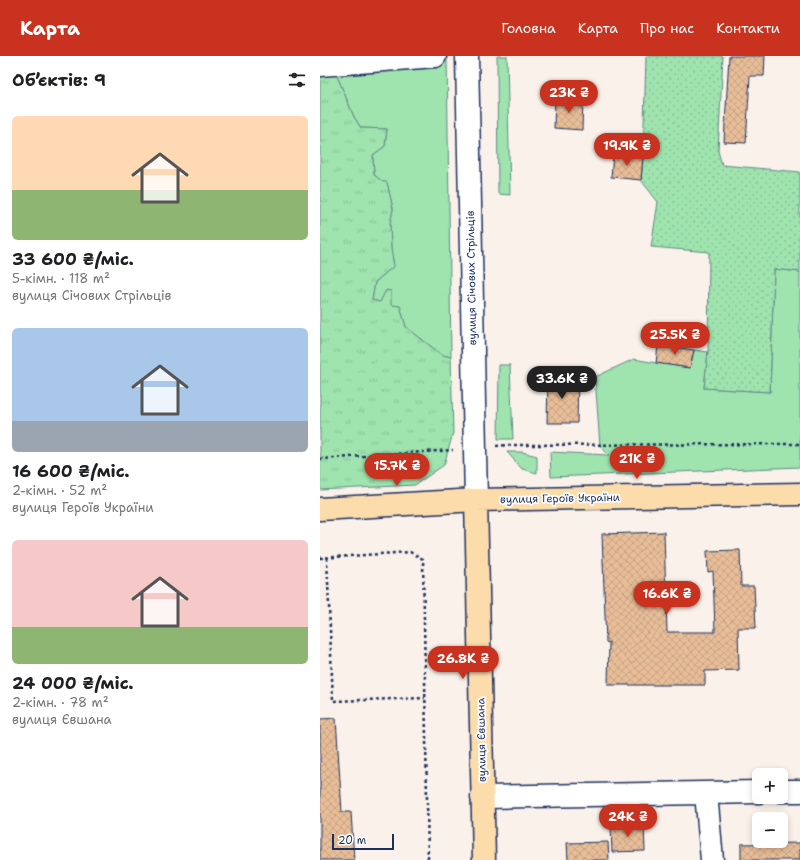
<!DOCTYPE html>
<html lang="uk">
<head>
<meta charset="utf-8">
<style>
	body { margin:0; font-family:"Shantell Sans",sans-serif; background:#f2f2f2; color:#202124; height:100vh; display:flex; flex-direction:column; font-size:15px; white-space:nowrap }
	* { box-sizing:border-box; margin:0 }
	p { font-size:13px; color:#757577 }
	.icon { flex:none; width:22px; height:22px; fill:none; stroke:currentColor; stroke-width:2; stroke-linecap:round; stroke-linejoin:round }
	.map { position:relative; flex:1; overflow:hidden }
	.drawer { display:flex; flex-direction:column; background:#fff; width:320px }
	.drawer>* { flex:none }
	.tools { position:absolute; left:432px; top:712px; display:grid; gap:8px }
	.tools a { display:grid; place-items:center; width:36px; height:36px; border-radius:6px; background:#fff; box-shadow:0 2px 6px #0003; font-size:20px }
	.scale { position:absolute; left:12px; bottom:10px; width:62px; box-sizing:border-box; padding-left:4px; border:2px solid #1b2f5e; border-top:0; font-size:11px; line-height:14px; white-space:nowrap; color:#1b2f5e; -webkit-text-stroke:3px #fff; paint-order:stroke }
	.price { position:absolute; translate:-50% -34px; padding:0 9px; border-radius:14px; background:#c8321e; color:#fff; font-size:13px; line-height:26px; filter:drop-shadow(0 1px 2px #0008) }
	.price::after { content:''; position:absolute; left:50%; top:24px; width:12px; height:9px; margin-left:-6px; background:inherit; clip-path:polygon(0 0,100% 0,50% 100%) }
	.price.on { background:#222; color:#fff }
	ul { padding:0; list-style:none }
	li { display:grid; align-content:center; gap:8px; height:212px; padding:0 12px }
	li span { display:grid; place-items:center; height:124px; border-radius:6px; color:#555 }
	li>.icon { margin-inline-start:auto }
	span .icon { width:72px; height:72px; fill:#fffc; stroke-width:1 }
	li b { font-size:17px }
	h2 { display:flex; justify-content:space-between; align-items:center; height:48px; padding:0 12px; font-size:17px }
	header { display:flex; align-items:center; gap:24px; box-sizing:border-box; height:56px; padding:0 20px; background:#c8321e; color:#fff }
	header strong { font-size:19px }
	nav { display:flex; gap:22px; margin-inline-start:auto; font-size:14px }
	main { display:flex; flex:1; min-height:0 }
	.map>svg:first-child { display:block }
	.grass { fill:#9fe3ae; stroke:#5d8986 }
	.park { fill:url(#park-tufts); stroke:#5d8986 }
	.garden { fill:url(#garden-dots); stroke:#5d8986 }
	.building { fill:url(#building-cross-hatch); stroke:#1b2f5e }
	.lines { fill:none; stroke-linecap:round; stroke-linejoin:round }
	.minor-casing { stroke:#1b2f5e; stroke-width:25 }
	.major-casing { stroke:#1b2f5e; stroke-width:25 }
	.path { stroke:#1b2f5e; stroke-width:2.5; stroke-dasharray:3 3; stroke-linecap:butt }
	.minor { stroke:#fff; stroke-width:22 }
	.major { stroke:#fddcac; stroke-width:22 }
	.labels { text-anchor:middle; stroke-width:3.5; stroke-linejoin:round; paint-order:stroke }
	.street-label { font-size:11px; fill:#1b2f5e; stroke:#fff }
</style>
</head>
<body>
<header>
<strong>Карта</strong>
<nav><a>Головна</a><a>Карта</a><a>Про нас</a><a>Контакти</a></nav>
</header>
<main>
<section class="drawer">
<h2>Об’єктів: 9<svg class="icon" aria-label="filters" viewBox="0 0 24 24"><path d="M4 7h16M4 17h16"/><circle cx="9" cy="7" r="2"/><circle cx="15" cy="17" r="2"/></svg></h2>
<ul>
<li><span style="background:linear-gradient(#ffd9b3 60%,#8fb573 0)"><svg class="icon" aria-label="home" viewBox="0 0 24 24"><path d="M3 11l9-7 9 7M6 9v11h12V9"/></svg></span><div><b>33 600 ₴/міс.</b><p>5-кімн. · 118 m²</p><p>вулиця Січових Стрільців</p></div></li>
<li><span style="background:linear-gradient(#a9c7e8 75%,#9aa5b1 0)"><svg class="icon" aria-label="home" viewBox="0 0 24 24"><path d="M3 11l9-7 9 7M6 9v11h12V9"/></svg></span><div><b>16 600 ₴/міс.</b><p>2-кімн. · 52 m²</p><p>вулиця Героїв України</p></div></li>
<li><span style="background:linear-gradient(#f6c9c9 70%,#8fb573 0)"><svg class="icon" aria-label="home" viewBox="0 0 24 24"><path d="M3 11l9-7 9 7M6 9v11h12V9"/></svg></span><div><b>24 000 ₴/міс.</b><p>2-кімн. · 78 m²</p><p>вулиця Євшана</p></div></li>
</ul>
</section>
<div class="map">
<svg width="480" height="804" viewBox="0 0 480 804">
	<defs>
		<pattern id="park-tufts" width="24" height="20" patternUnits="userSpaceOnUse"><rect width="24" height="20" fill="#9fe3ae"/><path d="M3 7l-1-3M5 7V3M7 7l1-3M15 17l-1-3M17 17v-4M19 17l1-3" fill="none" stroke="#88c398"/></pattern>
		<pattern id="garden-dots" width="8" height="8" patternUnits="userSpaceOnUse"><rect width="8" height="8" fill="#9fe3ae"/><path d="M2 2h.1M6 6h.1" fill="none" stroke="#88c398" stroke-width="1.8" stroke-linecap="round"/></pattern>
		<pattern id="building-cross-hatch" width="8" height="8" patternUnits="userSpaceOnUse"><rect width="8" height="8" fill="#e8bd98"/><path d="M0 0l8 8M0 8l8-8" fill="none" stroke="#c6a385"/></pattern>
	</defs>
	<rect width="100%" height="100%" fill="#faf2ea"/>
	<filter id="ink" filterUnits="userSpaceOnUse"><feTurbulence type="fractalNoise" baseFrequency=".025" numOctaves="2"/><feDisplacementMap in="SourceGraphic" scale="8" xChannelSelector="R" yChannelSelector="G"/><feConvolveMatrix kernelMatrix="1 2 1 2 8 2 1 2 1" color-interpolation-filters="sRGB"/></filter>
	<g filter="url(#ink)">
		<path class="grass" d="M108 0H127L131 301 122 299 86 271 80 250H71L52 244 55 226 74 210 71 193 70 168 73 153 67 127 63 126 54 119 53 99 65 90 67 73 41 72 34 61 12 8Z
			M177 0H187L190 139 178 138Z
			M454 213 480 216V411L231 421 230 396 289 399 280 390 275 321 314 303 336 307 370 312 374 294 388 296 384 332 450 336Z
			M179 309H190L193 383H178Z
			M187 396H202L217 400V417L202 413Z"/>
		<path class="park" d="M12 8 34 61 41 72 67 73 65 90 53 99 54 119 63 126H67L73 153 70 168 71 193 74 210 55 226 52 244 60 246 66 234 71 235V249L80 250 86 271 122 299 131 301 133 377 124 409 95 429 0 434V9Z"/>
		<path class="garden" d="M326 0H403L398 95 402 109 480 116V216L454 213 450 336 384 332 388 296 389 196 331 191 338 146 321 124 323 101Z"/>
		<path class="building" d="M409 0H445L444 20H430L426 87 404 86Z
			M235 42 263 43 262 74 234 72Z
			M293 98 323 101 321 124 291 121Z
			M338 289 374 294 370 312 336 307Z
			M228 321H258L257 367H227Z
			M344 476 347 576H395L393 515 388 516 387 495 420 494 421 530H434L436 572H418L419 614 385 615V629H288L289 586 286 587 282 478Z
			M16 662 22 756H31L34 804H0V663Z
			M324 768 325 795 292 796 291 769Z
			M288 786 289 804H248L247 787Z
			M480 787V804H421V788Z"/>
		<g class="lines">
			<defs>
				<path id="minor" d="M147 0 156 444
					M0 9 115 0
					M461 735H480
					M386 737 392 804
					M162 741 439 736"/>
				<path id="major" d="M156 444 164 804
					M0 453 156 444 480 438"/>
			</defs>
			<use href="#minor" class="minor-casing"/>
			<use href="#major" class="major-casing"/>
			<path class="path" d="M176 390 188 389 480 388
				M0 403 133 394
				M0 502 90 496 103 503 108 804
				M7 502 13 645 105 642"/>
			<use href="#minor" class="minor"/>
			<use href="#major" class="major"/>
		</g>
	</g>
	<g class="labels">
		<g class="street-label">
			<text transform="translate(151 222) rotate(-91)" y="4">вулиця Січових Стрільців</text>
			<text transform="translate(240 442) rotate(-1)" y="4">вулиця Героїв України</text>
			<text transform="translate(161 684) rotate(-91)" y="4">вулиця Євшана</text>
		</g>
	</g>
</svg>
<div class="tools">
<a>+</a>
<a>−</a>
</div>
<div class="scale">20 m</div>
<b class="price" style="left:249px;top:58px">23K ₴</b>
<b class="price" style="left:307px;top:111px">19.9K ₴</b>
<b class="price" style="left:355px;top:300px">25.5K ₴</b>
<b class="price on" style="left:242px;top:344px">33.6K ₴</b>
<b class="price" style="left:317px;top:424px">21K ₴</b>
<b class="price" style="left:77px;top:431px">15.7K ₴</b>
<b class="price" style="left:347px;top:559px">16.6K ₴</b>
<b class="price" style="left:143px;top:624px">26.8K ₴</b>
<b class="price" style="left:308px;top:782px">24K ₴</b>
</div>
</main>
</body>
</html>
